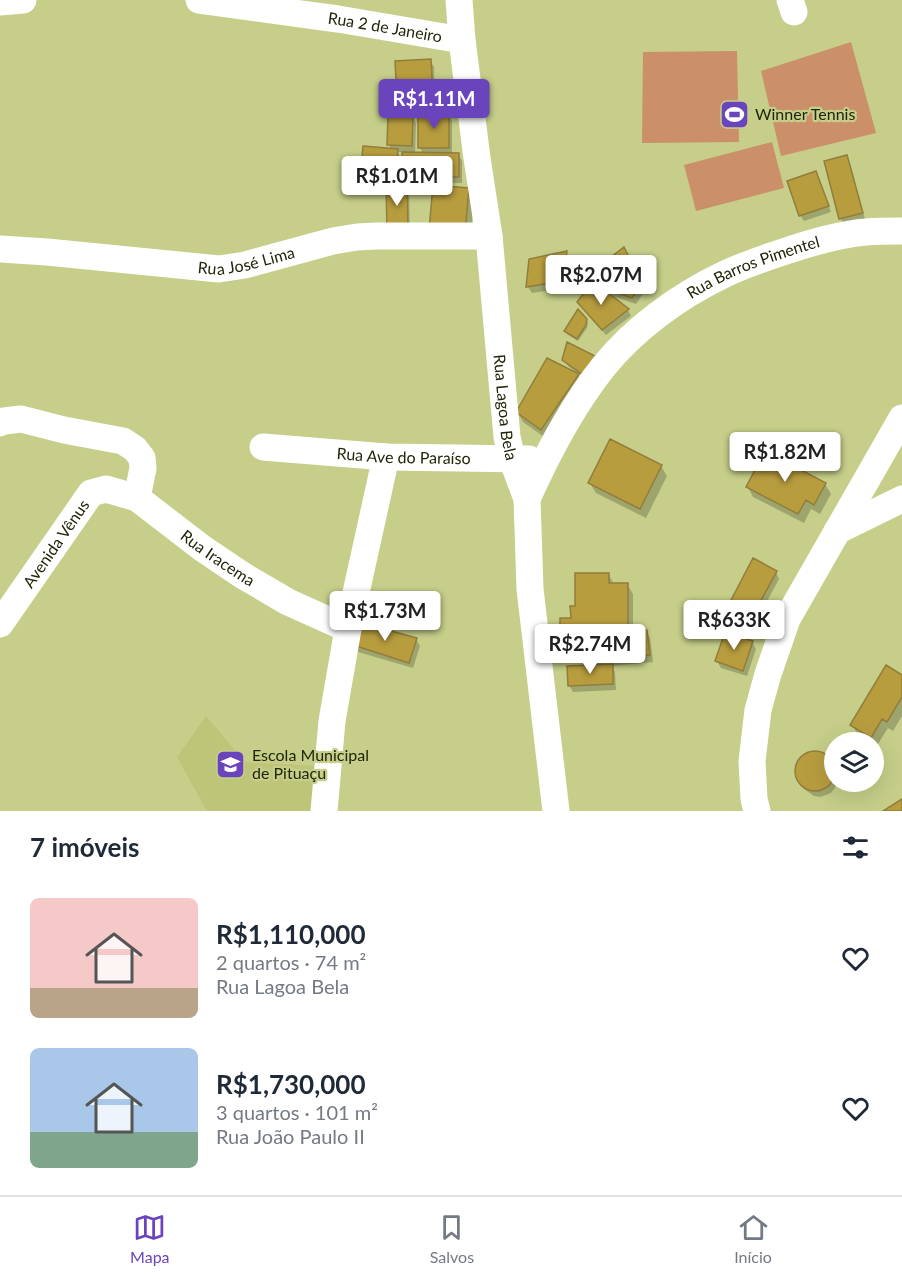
<!DOCTYPE html>
<html lang="pt">
<head>
<meta charset="utf-8">
<style>
	body { margin:0; font-family:Lato,sans-serif; background:#f2f2f3; color:#1f2937; height:100vh; display:flex; flex-direction:column; font-size:22px; white-space:nowrap }
	* { box-sizing:border-box; margin:0 }
	p { font-size:20px; color:#747a83 }
	.icon { flex:none; width:33px; height:33px; fill:none; stroke:currentColor; stroke-width:2; stroke-linecap:round; stroke-linejoin:round }
	.map { position:relative; height:811px; overflow:hidden }
	.drawer { display:flex; flex-direction:column; background:#fff; flex:1 }
	.drawer>* { flex:none }
	.controls { position:absolute; left:824px; top:732px; display:grid; gap:12px }
	.controls a { display:grid; place-items:center; width:60px; height:60px; border-radius:50%; background:#fff; box-shadow:0 6px 24px #0002; font-size:30px }
	.price { position:absolute; translate:-50% -51px; padding:0 14px; border-radius:6px; background:#fff; color:#222; font-size:20px; line-height:39px; filter:drop-shadow(0 2px 3px #0008) }
	.price::after { content:''; position:absolute; left:50%; top:36px; width:18px; height:14px; margin-left:-9px; background:inherit; clip-path:polygon(0 0,100% 0,50% 100%) }
	.price.active { background:#6a44bd; color:#fff }
	ul { padding:0; list-style:none }
	li { display:flex; align-items:center; gap:18px; height:150px; padding:0 30px }
	li span { display:grid; place-items:center; flex:none; width:168px; height:120px; border-radius:9px; color:#555 }
	li>.icon { margin-inline-start:auto }
	span .icon { width:72px; height:72px; fill:#fffc; stroke-width:1 }
	li b { font-size:26px }
	h2 { display:flex; justify-content:space-between; align-items:center; height:72px; padding:0 30px; font-size:26px }
	.tabs { display:flex; justify-content:space-around; align-items:center; height:84px; border-top:2px solid #e0e1e3; background:#fff; font-size:16px; color:#747a83 }
	.tabs a { display:grid; justify-items:center; gap:3px }
	.tabs .active { color:#6a44bd }
	.map>svg:first-child { display:block }
	.built { fill:#bdc578 }
	.green { fill:#cb8f69 }
	.shadow { fill:#0003 }
	.building { fill:#b89d3f; stroke:#917e3b; stroke-width:1.5 }
	.lines { fill:none; stroke-linecap:round; stroke-linejoin:round }
	.minor { stroke:#fff; stroke-width:27 }
	.labels { text-anchor:middle; stroke-width:4.5; stroke-linejoin:round; paint-order:stroke }
	.street-label { font-size:16px; fill:#232509; stroke:#c6ce89 }
	.poi-label { font-size:16px; fill:#232509; stroke:#c6ce89; text-anchor:start }
</style>
</head>
<body>
<div class="map">
<svg width="902" height="811" viewBox="0 0 902 811">
	<rect width="100%" height="100%" fill="#c6ce89"/>
	<path class="built" d="M206 716 245 762 318 766 315 811H207L177 757Z"/>
	<path class="green" d="M851 42 876 133 781 156 761 71Z
		M737 51 739 142 642 143 643 52Z
		M772 142 784 188 696 211 684 165Z"/>
	<path class="shadow" d="M430 61 434 67 435 104 402 105 398 98Z
		M448 114 452 121V155H459L462 161V183L407 182 404 175V152H397L401 157 399 183 406 182 409 189 410 238 387 187 365 184 361 178 392 150 389 145 412 116 416 123 415 154H423L420 148Z
		M846 157 850 163 865 219 844 225 841 219Z
		M816 173 819 180 831 212 804 221 800 215Z
		M468 189 474 200 470 243 430 229Z
		M566 253 570 259 565 288 532 293 528 287 530 260Z
		M647 263 651 269V282L636 304 613 296 599 278 636 273Z
		M583 308 628 310 631 316 606 335Z
		M586 320 588 323 587 328 578 341 567 334 565 331Z
		M564 359 598 360 589 381 577 372 584 385 547 439 523 422 517 412 575 373 576 372 568 366Z
		M661 466 667 476 646 518 596 493 590 483Z
		M825 484 831 494 820 514 811 509 804 523 753 497 748 487Z
		M776 572 779 579 756 622 751 620 744 637 725 628 721 622Z
		M608 574 614 584H627L633 594V633L646 631 650 638 653 662 612 666 615 672 616 690 573 692 569 685 594 666 592 661 589 636 567 637 561 627 572 619 577 607Z
		M416 639 420 646 413 668 358 652 354 645Z
		M752 642 756 649 747 676 721 668 717 661Z
		M902 676V716L893 731 888 728 876 747 873 745V742H870L858 735 852 725Z
		M811 753 823 755 828 758 834 768V782H836L835 788 831 793 826 795 820 797 814 796 804 789 800 782 796 770 798 764 806 755Z"/>
	<path class="building" d="M431 59 433 98 397 99 395 61Z
		M418 113H449V148H418Z
		M388 114 413 115 412 146 387 145Z
		M363 146 398 149 395 182 360 178Z
		M402 152 459 153V177L402 176Z
		M847 155 863 213 839 219 824 161Z
		M816 171 829 206 799 216 787 181Z
		M386 181H407L408 232H387Z
		M433 185 469 188 465 233 429 230Z
		M624 247 636 271 648 261V274L632 298 607 289 593 271Z
		M567 251 562 281 526 287 529 259Z
		M593 281 629 309 602 330 577 302Z
		M578 309 587 319 586 325 577 339 564 331Z
		M567 342 599 358 585 376 562 360Z
		M547 358 579 374 541 430 516 412Z
		M610 439 662 465 640 509 588 483Z
		M765 451 826 483 814 505 806 500 798 514 746 487Z
		M753 558 777 571 752 617 729 604Z
		M575 573H609V583H628V626L560 627V618H571L570 606H575Z
		M729 604 748 614 740 631 719 622Z
		M358 622 417 638 409 663 353 645Z
		M647 630 650 655 590 662 587 636Z
		M725 632 753 641 743 671 715 661Z
		M613 664V684L568 686 567 666Z
		M886 665 902 675V697L887 722 882 719 871 738 850 725Z
		M795 771a20 20 0 1 1 40 0a20 20 0 1 1-40 0Z
		M902 799V811H883Z"/>
	<g class="lines">
		<g class="minor">
			<path id="s1" d="M199 0 338 19 462 40"/>
			<path id="s2" d="M459 0 462 40 477 158 489 236 507 437 512 459 527 499 530 589 556 811"/>
			<path d="M790 0 794 12"/>
			<path d="M0 2 23 0"/>
			<path id="s3" d="M0 249 47 252 219 269 245 265 333 241 357 237 377 236H489"/>
			<path d="M0 423 4 421 21 419 64 430 123 441 135 449 142 458 143 468 137 498"/>
			<path id="s4" d="M263 447 386 457 529 459"/>
			<path id="s5" d="M527 499C548 452 572 406 604 366 635 328 679 296 723 275 743 265 765 258 786 251 810 243 841 234 866 232 878 231 890 231 902 231"/>
			<path d="M837 531 902 499"/>
			<path id="s6" d="M0 624 91 493 106 489 137 498 202 548 242 575 288 602 348 629"/>
			<path d="M324 811 332 721 348 629 386 457"/>
			<path d="M757 811 754 799 752 761 758 710 768 674 787 619 902 418"/>
		</g>
	</g>
	<defs>
		<symbol id="stadium-square" viewBox="-11 -11 22 22"><rect x="-9" y="-9" width="18" height="18" rx="4" fill="#6a44bd" stroke="#c6ce89"/><path d="M0-5a6.5 5 0 1 0 0 10a6.5 5 0 1 0 0-10ZM-3.5-1.8h7v3.6h-7Z" fill="#fff"/></symbol>
		<symbol id="school-square" viewBox="-11 -11 22 22"><rect x="-9" y="-9" width="18" height="18" rx="4" fill="#6a44bd" stroke="#c6ce89"/><path d="M0-5L7-2L0 1L-7-2ZM-4 1L0 2.5L4 1V4Q0 6-4 4Z" fill="#fff"/></symbol>
	</defs>
	<g fill-rule="evenodd">
		<use href="#stadium-square" x="718" y="98" width="33" height="33"/>
		<use href="#school-square" x="214" y="748" width="33" height="33"/>
	</g>
	<g class="labels">
		<g class="street-label">
			<text dy="6" stroke="none"><textPath href="#s1" startOffset="188">Rua 2 de Janeiro</textPath></text>
			<text dy="6" stroke="none"><textPath href="#s3" startOffset="248">Rua José Lima</textPath></text>
			<text dy="6" stroke="none"><textPath href="#s5" startOffset="336">Rua Barros Pimentel</textPath></text>
			<text dy="6" stroke="none"><textPath href="#s2" startOffset="410">Rua Lagoa Bela</textPath></text>
			<text dy="6" stroke="none"><textPath href="#s4" startOffset="141">Rua Ave do Paraíso</textPath></text>
			<text dy="6" stroke="none"><textPath href="#s6" startOffset="98">Avenida Vênus</textPath></text>
			<text dy="6" stroke="none"><textPath href="#s6" startOffset="308">Rua Iracema</textPath></text>
		</g>
		<g class="poi-label">
			<text x="755" y="120">Winner Tennis</text>
			<text x="252" y="761">Escola Municipal<tspan x="252" dy="18">de Pituaçu</tspan></text>
		</g>
	</g>
</svg>
<div class="controls">
<a><svg class="icon" aria-label="layers" viewBox="0 0 24 24"><path d="M12 4l9 5-9 5-9-5zM3 14l9 5 9-5"/></svg></a>
</div>
<b class="price active" style="left:434px;top:130px">R$1.11M</b>
<b class="price" style="left:397px;top:207px">R$1.01M</b>
<b class="price" style="left:601px;top:306px">R$2.07M</b>
<b class="price" style="left:785px;top:483px">R$1.82M</b>
<b class="price" style="left:385px;top:642px">R$1.73M</b>
<b class="price" style="left:734px;top:651px">R$633K</b>
<b class="price" style="left:590px;top:675px">R$2.74M</b>
</div>
<section class="drawer">
<h2>7 imóveis<svg class="icon" aria-label="filters" viewBox="0 0 24 24"><path d="M4 7h16M4 17h16"/><circle cx="9" cy="7" r="2"/><circle cx="15" cy="17" r="2"/></svg></h2>
<ul>
<li><span style="background:linear-gradient(#f6c9c9 75%,#b9a48a 0)"><svg class="icon" aria-label="home" viewBox="0 0 24 24"><path d="M3 11l9-7 9 7M6 9v11h12V9"/></svg></span><div><b>R$1,110,000</b><p>2 quartos · 74 m²</p><p>Rua Lagoa Bela</p></div><svg class="icon" aria-label="heart" viewBox="0 0 24 24"><path d="M12 20l-8-8c-3-5 5-10 8-4 3-6 11-1 8 4z"/></svg></li>
<li><span style="background:linear-gradient(#a9c7e8 70%,#7fa58c 0)"><svg class="icon" aria-label="home" viewBox="0 0 24 24"><path d="M3 11l9-7 9 7M6 9v11h12V9"/></svg></span><div><b>R$1,730,000</b><p>3 quartos · 101 m²</p><p>Rua João Paulo II</p></div><svg class="icon" aria-label="heart" viewBox="0 0 24 24"><path d="M12 20l-8-8c-3-5 5-10 8-4 3-6 11-1 8 4z"/></svg></li>
</ul>
</section>
<nav class="tabs">
<a class="active"><svg class="icon" aria-label="map" viewBox="0 0 24 24"><path d="M3 6l6-2 6 2 6-2v14l-6 2-6-2-6 2zM9 4v14M15 6v14"/></svg>Mapa</a>
<a><svg class="icon" aria-label="saved" viewBox="0 0 24 24"><path d="M7 4h10v16l-5-4-5 4z"/></svg>Salvos</a>
<a><svg class="icon" aria-label="home" viewBox="0 0 24 24"><path d="M3 11l9-7 9 7M6 9v11h12V9"/></svg>Início</a>
</nav>
</body>
</html>
